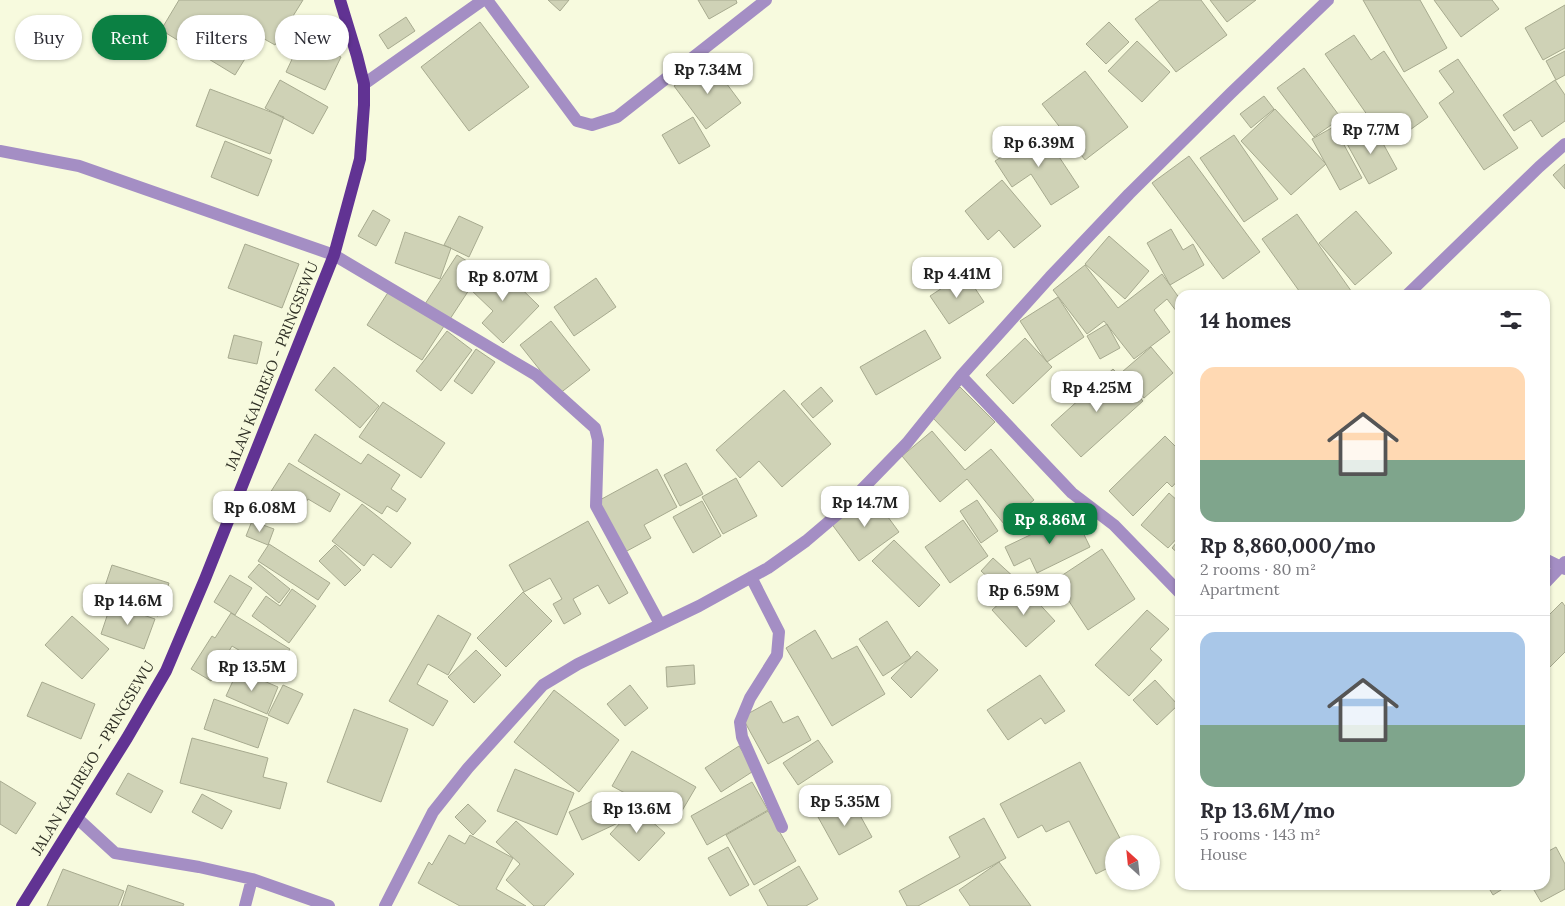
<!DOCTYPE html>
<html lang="en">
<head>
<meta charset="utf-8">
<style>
	body { margin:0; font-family:Lora,serif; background:#f7f7f7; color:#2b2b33; height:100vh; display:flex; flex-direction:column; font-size:19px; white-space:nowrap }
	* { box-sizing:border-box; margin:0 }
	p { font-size:16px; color:#7c7c81 }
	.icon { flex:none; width:28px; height:28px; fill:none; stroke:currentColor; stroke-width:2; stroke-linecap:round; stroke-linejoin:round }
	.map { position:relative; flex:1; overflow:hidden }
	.side { position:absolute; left:1175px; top:290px; width:375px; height:600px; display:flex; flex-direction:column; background:#fff; border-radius:15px; box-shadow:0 1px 4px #0004 }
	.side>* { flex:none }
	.top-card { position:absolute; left:15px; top:15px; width:475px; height:45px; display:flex; gap:10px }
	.needle { width:32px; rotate:333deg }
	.fabs { position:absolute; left:1105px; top:835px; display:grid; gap:10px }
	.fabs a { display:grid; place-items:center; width:55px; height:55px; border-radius:50%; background:#fff; box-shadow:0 1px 4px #0004; font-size:25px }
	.price { position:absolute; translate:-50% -42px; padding:0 11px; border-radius:10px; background:#fff; color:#222; font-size:16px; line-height:32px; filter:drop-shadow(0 1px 2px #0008) }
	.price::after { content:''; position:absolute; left:50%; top:30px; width:15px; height:11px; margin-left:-8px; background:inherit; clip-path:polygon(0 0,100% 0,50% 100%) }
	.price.active { background:#0b8043; color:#fff }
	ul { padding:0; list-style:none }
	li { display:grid; align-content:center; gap:10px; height:265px; padding:0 25px }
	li+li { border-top:1px solid #e1e1e2 }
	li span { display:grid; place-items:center; height:155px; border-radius:15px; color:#555 }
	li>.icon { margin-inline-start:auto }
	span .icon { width:90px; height:90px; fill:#fffc; stroke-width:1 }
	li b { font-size:21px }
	h2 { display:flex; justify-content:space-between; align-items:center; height:60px; padding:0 25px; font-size:21px }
	.tag { padding:0 18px; border-radius:22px; background:#fff; box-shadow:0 1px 4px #0004; font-size:18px; line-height:45px }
	.tag.active { background:#0b8043; color:#fff }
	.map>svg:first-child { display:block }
	.building { fill:#cfd2b6; stroke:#a7aa8f }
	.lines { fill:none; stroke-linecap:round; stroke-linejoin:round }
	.minor { stroke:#a48ec4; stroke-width:12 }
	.primary { stroke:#613393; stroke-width:12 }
	.labels { text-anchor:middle; stroke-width:5; stroke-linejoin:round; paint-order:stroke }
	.street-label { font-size:15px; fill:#2e2f24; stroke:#f7fade }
</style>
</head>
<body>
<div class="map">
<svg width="1565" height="906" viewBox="0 0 1565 906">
	<rect width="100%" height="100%" fill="#f7fade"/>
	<path class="building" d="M179 0H303L275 45 259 36 235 75 161 30Z
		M548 0H569L560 11Z
		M698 0H736L737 3 709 19Z
		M1160 0H1201L1227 35 1176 72 1135 19Z
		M1210 0H1256L1227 22Z
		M1363 0H1420L1447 48 1404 72Z
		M1434 0H1492L1499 9 1461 37Z
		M1565 5V48L1543 60 1525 28Z
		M406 17 415 31 388 49 379 35Z
		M480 22 529 87 469 131 421 67Z
		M1109 22 1129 42 1106 64 1086 44Z
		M1354 35 1371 60 1384 51 1428 117 1407 132 1398 120 1379 132 1325 54Z
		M302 38 341 57 325 90 286 72Z
		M1137 41 1170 72 1142 102 1108 71Z
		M1565 51V75L1556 80 1546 61Z
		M1458 59 1518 148 1484 170 1439 103 1454 92 1439 71Z
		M709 60 741 103 706 129 674 86Z
		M1304 68 1341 118 1314 137 1277 88Z
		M1085 71 1128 127 1085 160 1042 104Z
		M280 80 328 107 313 134 265 108Z
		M1555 80 1565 95V121L1542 137 1531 120 1514 131 1503 115Z
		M210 89 284 117 270 154 196 126Z
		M1264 96 1274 109 1251 128 1240 114Z
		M1275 109 1326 164 1291 195 1241 141Z
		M693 117 710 146 679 164 662 135Z
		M1344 121 1353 137 1343 143 1362 178 1340 190 1312 139Z
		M1374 127 1397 169 1369 184 1346 142Z
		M1042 131 1079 187 1051 205 1031 174 1012 187 995 161Z
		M1234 135 1278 199 1244 222 1200 158Z
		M225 141 272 160 258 196 211 177Z
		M1189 156 1260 252 1223 279 1152 183Z
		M1565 164V189L1553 175Z
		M1002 180 1041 226 1014 248 999 230 988 240 965 211Z
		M373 210 390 220 376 246 358 236Z
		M1356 211 1392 253 1355 285 1319 243Z
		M1297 214 1354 295H1302L1262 239Z
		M459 216 483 227 469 257 444 245Z
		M1171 229 1183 250 1193 244 1204 265 1170 285 1147 243Z
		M405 232 451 248 440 279 395 263Z
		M1109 236 1149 271 1125 299 1085 264Z
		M245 244 299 264 282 308 228 288Z
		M457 255 482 270 450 319 425 304Z
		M494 262 539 306 503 343 482 323 493 311 469 288Z
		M1085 265 1118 308 1162 274 1180 299V316L1167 299 1154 310 1170 332 1134 359 1104 321 1087 334 1053 290Z
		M965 273 984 302 949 324 930 296Z
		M596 278 616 307 574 336 554 307Z
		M389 291 444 326 422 360 367 325Z
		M1058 297 1084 337 1047 362 1020 321Z
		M551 321 590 370 559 394 520 345Z
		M1107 324 1120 348 1100 359 1087 336Z
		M925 330 941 358 876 395 860 367Z
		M447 331 472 350 441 391 416 371Z
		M234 335 262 342 257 364 228 358Z
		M1025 338 1052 367 1013 404 986 375Z
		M1151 347 1173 373 1144 398 1122 372Z
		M476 349 495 362 472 394 454 381Z
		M334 367 379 406 360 428 315 390Z
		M1113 369 1143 401 1081 457 1051 425Z
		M821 387 833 401 813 418 801 404Z
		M960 387 995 422 965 451 931 416Z
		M784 390 831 444 782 487 759 461 740 478 716 450Z
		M383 402 445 443 421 478 359 437Z
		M932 431 965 470 991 449 1034 500 1004 524 967 479 940 502 902 456Z
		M315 434 361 464 368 454 400 475 391 489 406 499 397 512 387 506 382 514 298 461Z
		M1165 436 1180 451V478L1172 487 1167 482 1133 516 1109 491Z
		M289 463 340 494 330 512 308 499 301 511 270 493Z
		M686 463 703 494 680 506 664 475Z
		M657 469 677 507 644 525 651 538 625 552 598 501Z
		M736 478 757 516 723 534 702 497Z
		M1169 493 1180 503V535L1168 548 1141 525Z
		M871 494 899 532 859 561 831 523Z
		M977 500 998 531 981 543 960 511Z
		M702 501 721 536 693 553 673 517Z
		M362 504 411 543 391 568 373 554 364 566 332 541Z
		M1074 514 1090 547 1037 573 1030 558 1014 566 1005 547Z
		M963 520 988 556 950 583 925 547Z
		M252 521 274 529 268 545 246 536Z
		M588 521 628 593 609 604 598 585 573 599 581 614 564 624 553 604 562 599 550 578 524 592 509 565Z
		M1180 538V555L1172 548Z
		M894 540 940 585 919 607 872 561Z
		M269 544 330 583 318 600 258 561Z
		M335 545 361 570 345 586 319 561Z
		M1102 549 1135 599 1088 630 1055 580Z
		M993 558 1016 579 1004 592 981 571Z
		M259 564 290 589 279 603 248 577Z
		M112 565 169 583 158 616 101 598Z
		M230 575 252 588 235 615 214 602Z
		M1021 584 1055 621 1026 647 992 610Z
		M292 589 316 606 289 643 252 616 266 596 280 606Z
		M523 592 552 621 506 667 477 638Z
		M1562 602 1565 606V652L1546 671 1545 619Z
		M111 604 155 619 144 649 101 634Z
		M1147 610 1169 629 1150 649 1162 660 1129 696 1095 665Z
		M231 613 290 649 276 672 232 646 211 681 191 669 212 636 215 638Z
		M438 615 471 634 448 675 428 664 417 684 448 701 433 726 389 701Z
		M72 616 109 649 82 679 45 645Z
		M887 621 911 658 883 676 859 639Z
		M815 630 832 659 857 646 885 694 832 726 786 648Z
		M476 650 501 675 474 703 448 677Z
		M917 651 938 670 911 698 891 678Z
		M694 665 695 684 667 687 666 667Z
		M238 670 278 687 267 714 226 696Z
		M1040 675 1065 711 1045 724 1041 718 1008 740 987 710Z
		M1155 680 1178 705 1157 725 1133 700Z
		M42 682 95 704 81 739 27 716Z
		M283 685 303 694 288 724 268 715Z
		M630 685 648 708 625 726 607 704Z
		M554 690 619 740 579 792 514 742Z
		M214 699 268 718 258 748 204 729Z
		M771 701 783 723 798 716 811 740 768 764 742 717Z
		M354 709 408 729 381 802 327 782Z
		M192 738 268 758 263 777 287 783 280 809 180 783Z
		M818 740 833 762 798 785 783 763Z
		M739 746 755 770 721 792 705 768Z
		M632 751 696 787 676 821 612 786Z
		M1080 762 1123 844H1114V865L1096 874 1069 821 1046 832 1042 825 1018 838 1000 804Z
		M515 769 574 793 557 835 497 811Z
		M128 773 163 791 151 813 116 794Z
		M0 781 36 803 16 834 0 824Z
		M752 782 768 810 707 845 691 816Z
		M202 794 232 811 222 829 192 812Z
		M607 794 620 822 582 840 569 812Z
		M851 799 872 837 839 855 818 817Z
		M468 804 486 821 473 835 455 817Z
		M635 807 665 833 639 861 610 834Z
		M768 811 796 861 754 885 726 835Z
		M984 818 1006 858 918 906H907L899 891 960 857 949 837Z
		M516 821 574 874 544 906H534L506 880 520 864 496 842Z
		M449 835 465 844 470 835 513 858 496 889 526 906H460L418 883 429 862 432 865Z
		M728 847 749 885 730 896 708 858Z
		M1556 847 1565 864V889L1541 902 1531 885H1545V853Z
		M999 862 1031 906H970L959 890Z
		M799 866 818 899 806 906H768L759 890Z
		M63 869 124 891 118 906H47Z
		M128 885 184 904 183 906H121Z
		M1487 885H1509L1493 895Z"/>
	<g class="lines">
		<path class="minor" d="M487 0 577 121 592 125 617 117 766 0
			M364 84 483 0
			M0 151 79 166 334 255 536 375 595 428 598 440 596 506 660 624
			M1407 295 1539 167 1565 144
			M961 376 1072 493 1114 525 1180 593
			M1545 559 1565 569
			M751 577 779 632 777 655 750 698 740 722 742 737 782 827
			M1545 583 1565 562
			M77 818 115 853 199 867 252 879 329 906
			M245 906 252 879
			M385 906 433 812 468 768 543 685 578 664 699 606 768 568 806 541 839 513 907 443 961 376 1050 277 1129 194 1231 93 1328 0"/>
		<path class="primary" d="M22 906 127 738 166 671 205 579 334 255 360 159 364 105V84L357 56 340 0"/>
	</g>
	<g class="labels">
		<g class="street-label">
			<text transform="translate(272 366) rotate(-68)" y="5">JALAN KALIREJO - PRINGSEWU</text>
			<text transform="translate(93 758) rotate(-59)" y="5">JALAN KALIREJO - PRINGSEWU</text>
		</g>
	</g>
</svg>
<div class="fabs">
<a><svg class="needle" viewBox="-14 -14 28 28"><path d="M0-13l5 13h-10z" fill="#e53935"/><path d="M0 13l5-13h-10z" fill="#7c7c81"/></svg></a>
</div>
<b class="price" style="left:708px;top:95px">Rp 7.34M</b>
<b class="price" style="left:1371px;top:155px">Rp 7.7M</b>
<b class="price" style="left:1039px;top:168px">Rp 6.39M</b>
<b class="price" style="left:957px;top:299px">Rp 4.41M</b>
<b class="price" style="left:503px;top:302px">Rp 8.07M</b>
<b class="price" style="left:1097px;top:413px">Rp 4.25M</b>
<b class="price" style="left:865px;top:528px">Rp 14.7M</b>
<b class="price" style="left:260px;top:533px">Rp 6.08M</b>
<b class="price active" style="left:1050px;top:545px">Rp 8.86M</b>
<b class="price" style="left:1024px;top:616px">Rp 6.59M</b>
<b class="price" style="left:128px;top:626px">Rp 14.6M</b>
<b class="price" style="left:252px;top:692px">Rp 13.5M</b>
<b class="price" style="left:845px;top:827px">Rp 5.35M</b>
<b class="price" style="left:637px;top:834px">Rp 13.6M</b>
<div class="top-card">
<a class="tag">Buy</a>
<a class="tag active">Rent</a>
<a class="tag">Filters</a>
<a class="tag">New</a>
</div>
<section class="side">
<h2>14 homes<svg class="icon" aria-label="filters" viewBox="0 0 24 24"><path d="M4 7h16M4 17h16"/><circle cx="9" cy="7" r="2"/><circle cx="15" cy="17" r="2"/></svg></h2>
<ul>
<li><span style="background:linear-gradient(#ffd9b3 60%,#7fa58c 0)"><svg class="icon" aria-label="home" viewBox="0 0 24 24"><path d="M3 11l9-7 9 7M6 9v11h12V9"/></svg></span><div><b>Rp 8,860,000/mo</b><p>2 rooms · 80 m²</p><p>Apartment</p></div></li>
<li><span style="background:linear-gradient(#a9c7e8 60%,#7fa58c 0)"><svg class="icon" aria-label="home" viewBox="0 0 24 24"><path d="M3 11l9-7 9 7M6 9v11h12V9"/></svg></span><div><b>Rp 13.6M/mo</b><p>5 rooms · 143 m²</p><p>House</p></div></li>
</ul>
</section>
</div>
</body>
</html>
